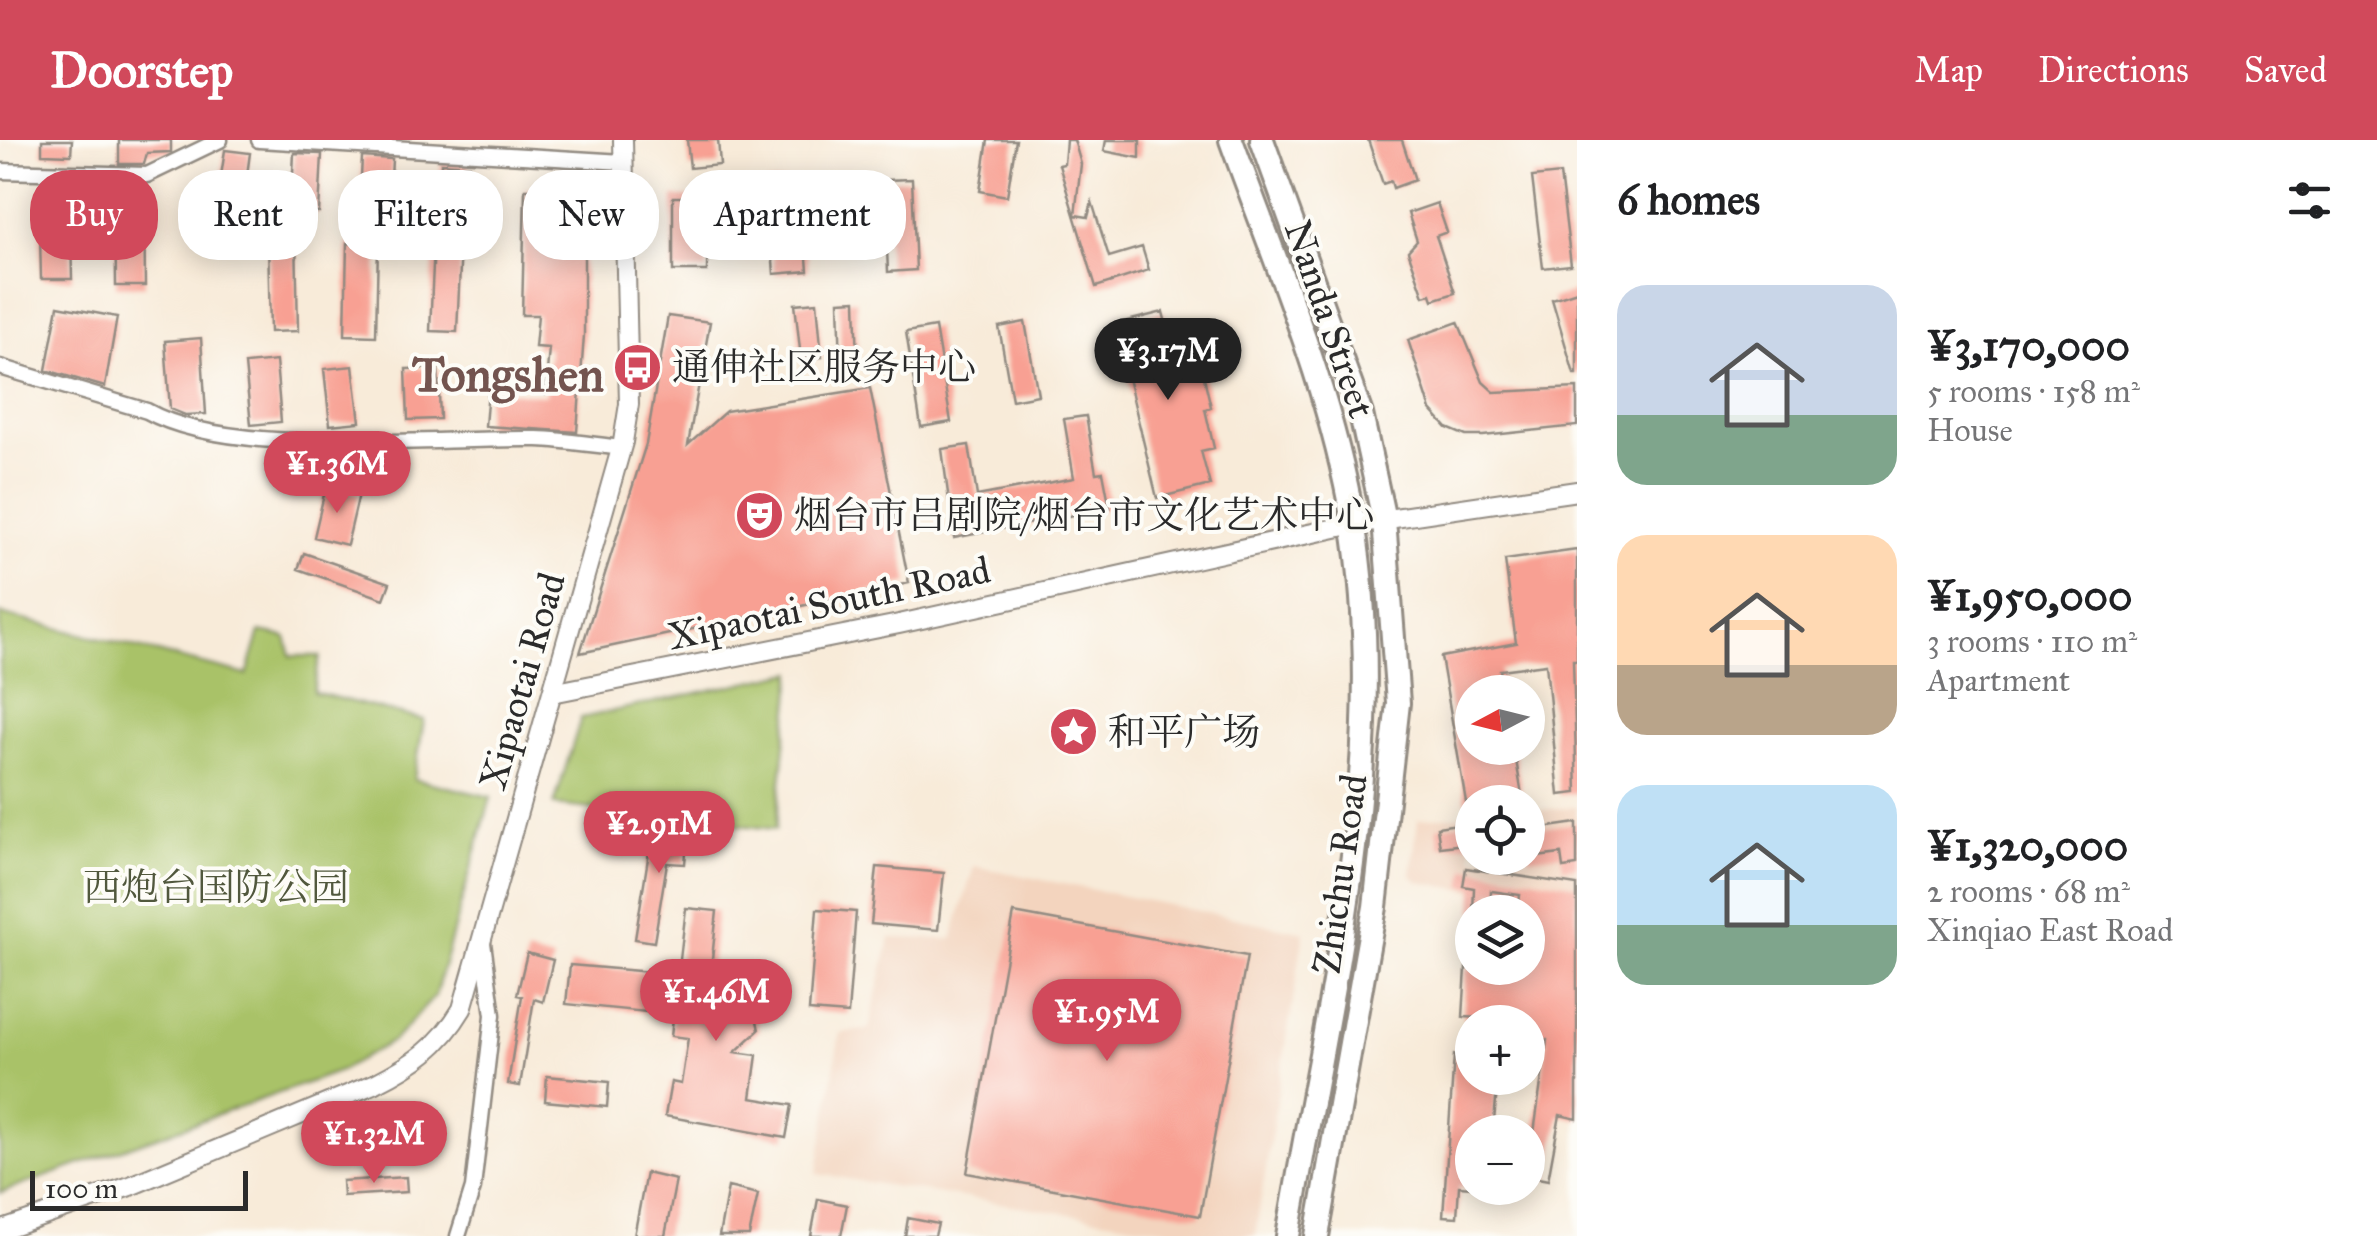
<!DOCTYPE html>
<html lang="en">
<head>
<meta charset="utf-8">
<style>
	body { margin:0; font-family:"IM FELL Great Primer","Noto Serif SC",serif; background:#f6f6f6; color:#202124; height:100vh; display:flex; flex-direction:column; font-size:38px; white-space:nowrap }
	* { box-sizing:border-box; margin:0 }
	p { font-size:32px; color:#757577 }
	.icon { flex:none; width:55px; height:55px; fill:none; stroke:currentColor; stroke-width:2; stroke-linecap:round; stroke-linejoin:round }
	.map { position:relative; flex:1; overflow:hidden }
	.drawer { display:flex; flex-direction:column; background:#fff; width:800px }
	.drawer>* { flex:none }
	.top-card { position:absolute; left:30px; top:30px; width:950px; height:90px; display:flex; gap:20px }
	.needle { width:65px; rotate:263deg }
	.tools { position:absolute; left:1455px; top:535px; display:grid; gap:20px }
	.tools a { display:grid; place-items:center; width:90px; height:90px; border-radius:50%; background:#fff; box-shadow:0 5px 25px #0003; font-size:50px }
	.scale { position:absolute; left:30px; bottom:25px; width:218px; box-sizing:border-box; padding-left:10px; border:5px solid #2b2b2b; border-top:0; font-size:28px; line-height:35px; white-space:nowrap; color:#2b2b2b; -webkit-text-stroke:8px #fdfcf7; paint-order:stroke }
	.price { position:absolute; translate:-50% -85px; padding:0 22px; border-radius:35px; background:#d1495b; color:#fff; font-size:32px; line-height:65px; filter:drop-shadow(0 2px 5px #0008) }
	.price::after { content:''; position:absolute; left:50%; top:60px; width:30px; height:22px; margin-left:-15px; background:inherit; clip-path:polygon(0 0,100% 0,50% 100%) }
	.price.on { background:#222; color:#fff }
	ul { padding:0; list-style:none }
	li { display:flex; align-items:center; gap:30px; height:250px; padding:0 40px }
	li span { display:grid; place-items:center; flex:none; width:280px; height:200px; border-radius:30px; color:#555 }
	li>.icon { margin-inline-start:auto }
	span .icon { width:120px; height:120px; fill:#fffc; stroke-width:1 }
	li b { font-size:42px }
	h2 { display:flex; justify-content:space-between; align-items:center; height:120px; padding:0 40px; font-size:42px }
	.pill { padding:0 35px; border-radius:40px; background:#fff; box-shadow:0 5px 25px #0003; font-size:35px; line-height:90px }
	.pill.on { background:#d1495b; color:#fff }
	header { display:flex; align-items:center; gap:60px; box-sizing:border-box; height:140px; padding:0 50px; background:#d1495b; color:#fff }
	header strong { font-size:48px }
	nav { display:flex; gap:55px; margin-inline-start:auto; font-size:35px }
	main { display:flex; flex:1; min-height:0 }
	.map>svg:first-child { display:block }
	.built { fill:#f3d4be }
	.green { fill:#a9c268; stroke:#6a764a; stroke-width:2.5 }
	.building { fill:#f8a093 }
	.lines { fill:none; stroke-linecap:round; stroke-linejoin:round }
	.minor-casing { stroke:#928b82; stroke-width:19 }
	.tertiary-casing { stroke:#928b82; stroke-width:22 }
	.primary-casing { stroke:#928b82; stroke-width:28 }
	.minor { stroke:#fff; stroke-width:14 }
	.tertiary { stroke:#fff; stroke-width:18 }
	.primary { stroke:#fff; stroke-width:22 }
	.labels { text-anchor:middle; stroke-width:8; stroke-linejoin:round; paint-order:stroke }
	.street-label { font-size:38px; fill:#2b2b2b; stroke:#fdfcf7 }
	.poi-label { font-size:38px; fill:#2b2b2b; stroke:#fdfcf7; text-anchor:start }
	.park-label { font-size:38px; fill:#51583d; stroke:#fdfcf7 }
	.district-label { font-size:48px; font-weight:bold; fill:#73544f; stroke:#fdfcf7 }
</style>
</head>
<body>
<header>
<strong>Doorstep</strong>
<nav><a>Map</a><a>Directions</a><a>Saved</a></nav>
</header>
<main>
<div class="map">
<svg width="1577" height="1096" viewBox="0 0 1577 1096">
	<rect width="100%" height="100%" fill="#fdfcf7"/>
	<filter id="ink" filterUnits="userSpaceOnUse"><feTurbulence type="fractalNoise" baseFrequency=".01" numOctaves="2"/><feDisplacementMap in="SourceGraphic" scale="20" xChannelSelector="R" yChannelSelector="G"/><feConvolveMatrix kernelMatrix="1 2 1 2 8 2 1 2 1" color-interpolation-filters="sRGB"/></filter>
	<filter id="wash" filterUnits="userSpaceOnUse"><feTurbulence type="fractalNoise" baseFrequency=".0048" numOctaves="4" result="noise"/><feDisplacementMap in="SourceGraphic" scale="40" xChannelSelector="R" yChannelSelector="G"/><feGaussianBlur stdDeviation="2.25" result="paint"/><feColorMatrix in="noise" values="0 0 0 0 0 0 0 0 0 0 0 0 0 0 0 0 0 1.4 0 .05"/><feComposite in="paint" operator="in"/></filter>
	<g filter="url(#wash)">
		<rect width="100%" height="100%" fill="#f8ebd9"/>
		<path class="built" d="M1577 667V769L1419 742 1411 735 1418 679 1472 675V718H1528V671Z
			M974 726 1304 792 1255 1096H1208L817 1034 840 893 869 889 890 798 952 799Z"/>
		<path class="green" d="M0 474 247 535 260 492 286 497 291 516H320L313 552 424 580 414 639 491 657 435 856 394 900 340 931 0 1053Z
			M793 532 776 689 554 665 581 578Z"/>
		<g id="blocks">
			<path class="building" d="M42 0H72L71 15 42 14Z
				M119 0H171V12L147 13 144 24H119Z
				M687 0H718L720 25 690 28Z
				M988 0H1016L1007 56 980 51Z
				M1066 0H1074L1081 24 1075 75 1088 77 1092 62 1109 117 1142 107 1149 130 1096 147 1059 25 1064 24Z
				M1106 0H1140V18L1104 11Z
				M1368 0H1402L1415 40 1393 48 1391 41 1383 44Z
				M225 10 250 13 242 72 216 68Z
				M294 13 322 14 319 73 291 72Z
				M362 17 392 19 389 78 359 77Z
				M441 23 469 25 466 83 438 81Z
				M1560 34 1571 125 1543 128 1532 37Z
				M912 39 916 130 888 132 884 40Z
				M801 40 808 131 774 134 767 43Z
				M115 45 144 46 145 146H116Z
				M563 45H584V195L577 292 485 286 488 250 545 255 549 208 535 207 538 175H522L525 49H563Z
				M70 50 72 139H41L39 51Z
				M673 57H708L707 131H673Z
				M1437 63 1447 92 1436 96 1455 153 1433 160 1431 154 1424 156 1408 111 1417 101 1408 73Z
				M296 96 298 191 270 192 268 97Z
				M347 103 378 104 376 196 345 195Z
				M434 103 461 105 457 192 430 191Z
				M1577 151V234H1574L1552 159Z
				M856 160 858 225 841 226 839 161Z
				M817 162 822 217 801 219 795 164Z
				M58 166 117 177 105 247 46 230Z
				M1163 172 1167 187 1176 185 1184 216 1198 212 1211 267 1205 269 1214 308 1201 311 1210 345 1157 358 1115 184Z
				M668 176 710 182 688 305 726 271 870 248 909 443 580 513 646 304Z
				M1025 182 1038 255 1012 260 999 187Z
				M1458 182 1483 242 1494 252 1577 248V286L1483 296H1466L1447 288 1431 270 1408 200Z
				M935 187 951 282 921 287 906 192Z
				M201 198 206 274 185 275 170 269 165 201Z
				M276 221 281 282 251 285 245 224Z
				M353 226 360 282 330 285 324 229Z
				M438 228 440 279 408 280 406 229Z
				M1086 276 1096 333 1103 332 1110 368 954 398 942 309 969 305 977 356 1074 338 1064 279Z
				M326 346 359 354 347 405 314 397Z
				M1577 410V520H1573L1577 653 1559 655 1546 524 1500 530 1504 552H1472V608H1514L1523 661 1466 662 1441 517 1516 503 1505 420Z
				M304 413 390 443 384 459 298 429Z
				M1472 682V703L1440 707 1437 687Z
				M1577 683V726L1563 728 1561 714 1528 718V690Z
				M653 687 688 690 685 724 667 723 654 802 635 799Z
				M877 727 944 733 938 790 871 784Z
				M1466 728 1577 745V979L1560 975 1548 1040 1528 1036 1547 900 1538 898 1539 893H1528V882H1483V878L1463 877 1466 828H1528V772H1518L1520 755 1491 751 1490 772H1473L1474 748 1463 746Z
				M686 768 717 771 709 848 737 852 753 862 759 890 735 912 757 915 751 958 792 965 786 998 665 976 671 942 681 944 688 898 671 896Z
				M817 769 856 772 848 874 809 871Z
				M1014 773 1247 816 1200 1076 967 1033Z
				M527 813 553 820 543 862 534 859 520 946 508 944 522 856 517 855Z
				M570 825 650 832 646 872 566 864Z
				M1454 915 1468 916 1467 938H1498L1493 992H1472V1047L1459 1046 1457 1077 1443 1076Z
				M547 936 609 942 607 967 545 961Z
				M646 1033 676 1040 665 1096H634Z
				M406 1037 407 1052 343 1056 342 1041Z
				M728 1047 758 1054 749 1096H719Z
				M818 1059 847 1065 841 1096H811Z
				M908 1078 938 1084 935 1096H905Z"/>
		</g>
	</g>
	<g filter="url(#ink)">
		<use href="#blocks" fill-opacity="0" stroke="#928b82" stroke-width="2.5"/>
		<g class="lines">
			<defs>
				<path id="minor" d="M259 0 623 22
					M0 31 147 35 220 0
					M0 227 147 271C231 319 436 297 537 299 565 300 594 305 622 308
					M458 1096 473 1048 493 875 483 803"/>
				<path id="tertiary" d="M552 553 899 484 1354 384 1577 351
					M0 1091 130 1046 376 943C414 924 440 906 462 869L623 302 629 264 623 0"/>
				<path id="primary" d="M1231 0C1276 125 1331 250 1353 382 1392 619 1327 863 1288 1096
					M1262 0 1361 274 1384 380 1398 563 1375 767 1317 1096"/>
			</defs>
			<use href="#minor" class="minor-casing"/>
			<use href="#tertiary" class="tertiary-casing"/>
			<use href="#primary" class="primary-casing"/>
			<use href="#minor" class="minor"/>
			<use href="#tertiary" class="tertiary"/>
			<use href="#primary" class="primary"/>
		</g>
	</g>
	<defs>
		<symbol id="bus-disc" viewBox="-11 -11 22 22"><circle r="9.5" fill="#d1495b" stroke="#fdfcf7"/><path d="M-5-6H5V4H4V6H2V4H-2V6H-4V4H-5ZM-3.5-4V0h7V-4ZM-3.5 1.2v1.5H-2V1.2ZM2 1.2v1.5H3.5V1.2Z" fill="#fff"/></symbol>
		<symbol id="theatre-disc" viewBox="-11 -11 22 22"><circle r="9.5" fill="#d1495b" stroke="#fdfcf7"/><path d="M-5-5.5Q0-4 5-5.5V0Q5 5 0 6Q-5 5-5 0ZM-3.3-2.5H-1v1.5H-3.3ZM1-2.5H3.3v1.5H1ZM-2.8 1Q0 5.5 2.8 1Z" fill="#fff"/></symbol>
		<symbol id="sight-disc" viewBox="-11 -11 22 22"><circle r="9.5" fill="#d1495b" stroke="#fdfcf7"/><path d="M0-6L1.8-2.2L6-1.7L2.9 1.2L3.7 5.4L0 3.3L-3.7 5.4L-2.9 1.2L-6-1.7L-1.8-2.2Z" fill="#fff"/></symbol>
	</defs>
	<g fill-rule="evenodd">
		<use href="#bus-disc" x="610" y="200" width="55" height="55"/>
		<use href="#theatre-disc" x="732" y="348" width="55" height="55"/>
		<use href="#sight-disc" x="1046" y="564" width="55" height="55"/>
	</g>
	<g class="labels">
		<g class="street-label">
			<text transform="translate(1330 179) rotate(71)" y="13">Nanda Street</text>
			<text transform="translate(829 463) rotate(-12)" y="13">Xipaotai South Road</text>
			<text transform="translate(522 541) rotate(-74)" y="13">Xipaotai Road</text>
			<text transform="translate(1340 734) rotate(-82)" y="13">Zhichu Road</text>
		</g>
		<g class="poi-label">
			<text x="672" y="240">通伸社区服务中心</text>
			<text x="794" y="388">烟台市吕剧院/烟台市文化艺术中心</text>
			<text x="1108" y="605">和平广场</text>
		</g>
		<g class="park-label">
			<text x="216" y="760">西炮台国防公园</text>
		</g>
		<g class="district-label">
			<text x="508" y="251">Tongshen</text>
		</g>
	</g>
</svg>
<div class="tools">
<a><svg class="needle" viewBox="-14 -14 28 28"><path d="M0-13l5 13h-10z" fill="#e53935"/><path d="M0 13l5-13h-10z" fill="#757577"/></svg></a>
<a><svg class="icon" aria-label="locate" viewBox="0 0 24 24"><circle cx="12" cy="12" r="6"/><path d="M12 2v4M12 18v4M2 12h4M18 12h4"/></svg></a>
<a><svg class="icon" aria-label="layers" viewBox="0 0 24 24"><path d="M12 4l9 5-9 5-9-5zM3 14l9 5 9-5"/></svg></a>
<a>+</a>
<a>−</a>
</div>
<div class="scale">100 m</div>
<b class="price on" style="left:1168px;top:263px">¥3.17M</b>
<b class="price" style="left:337px;top:376px">¥1.36M</b>
<b class="price" style="left:659px;top:736px">¥2.91M</b>
<b class="price" style="left:716px;top:904px">¥1.46M</b>
<b class="price" style="left:1107px;top:924px">¥1.95M</b>
<b class="price" style="left:374px;top:1046px">¥1.32M</b>
<div class="top-card">
<a class="pill on">Buy</a>
<a class="pill">Rent</a>
<a class="pill">Filters</a>
<a class="pill">New</a>
<a class="pill">Apartment</a>
</div>
</div>
<section class="drawer">
<h2>6 homes<svg class="icon" aria-label="filters" viewBox="0 0 24 24"><path d="M4 7h16M4 17h16"/><circle cx="9" cy="7" r="2"/><circle cx="15" cy="17" r="2"/></svg></h2>
<ul>
<li><span style="background:linear-gradient(#c9d6e8 65%,#7fa58c 0)"><svg class="icon" aria-label="home" viewBox="0 0 24 24"><path d="M3 11l9-7 9 7M6 9v11h12V9"/></svg></span><div><b>¥3,170,000</b><p>5 rooms · 158 m²</p><p>House</p></div></li>
<li><span style="background:linear-gradient(#ffd9b3 65%,#b9a48a 0)"><svg class="icon" aria-label="home" viewBox="0 0 24 24"><path d="M3 11l9-7 9 7M6 9v11h12V9"/></svg></span><div><b>¥1,950,000</b><p>3 rooms · 110 m²</p><p>Apartment</p></div></li>
<li><span style="background:linear-gradient(#bfe0f5 70%,#7fa58c 0)"><svg class="icon" aria-label="home" viewBox="0 0 24 24"><path d="M3 11l9-7 9 7M6 9v11h12V9"/></svg></span><div><b>¥1,320,000</b><p>2 rooms · 68 m²</p><p>Xinqiao East Road</p></div></li>
</ul>
</section>
</main>
</body>
</html>
